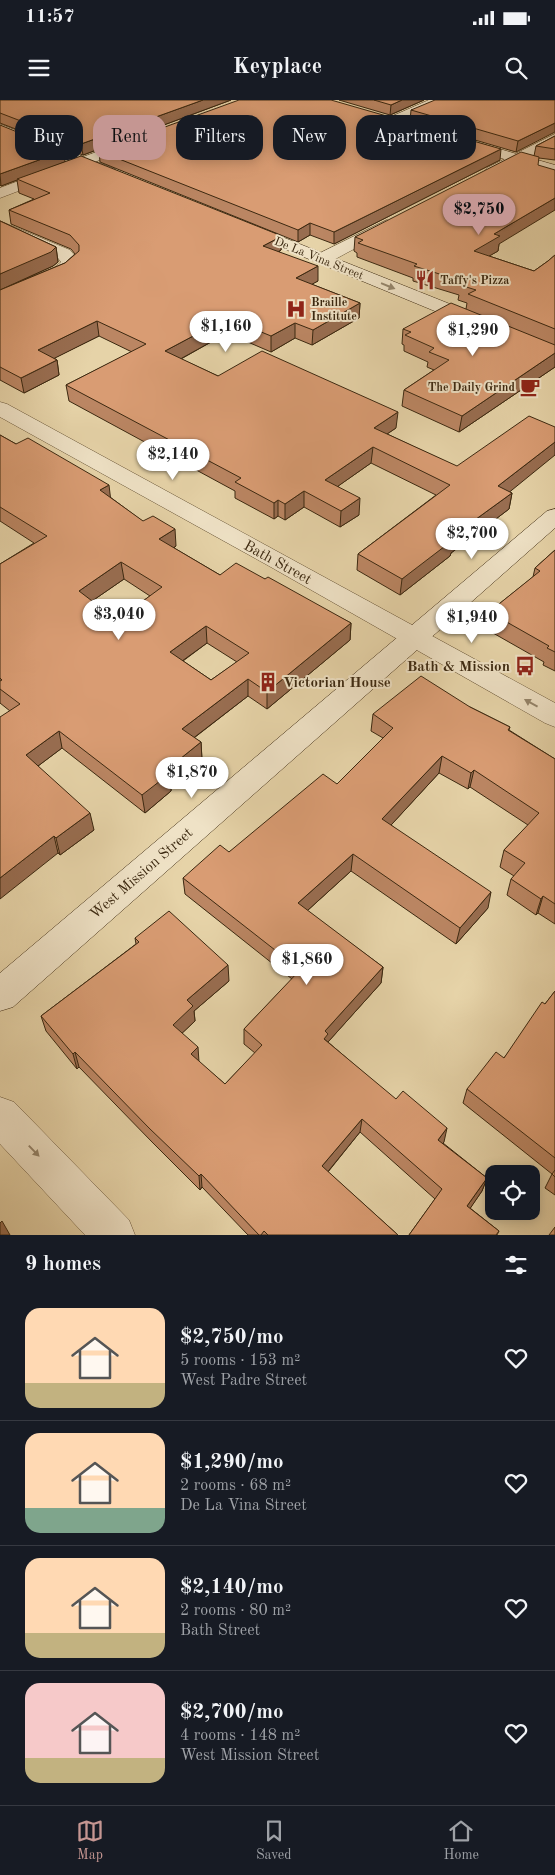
<!DOCTYPE html>
<html lang="en">
<head>
<meta charset="utf-8">
<style>
	body { margin:0; font-family:"Old Standard TT",serif; background:#20242c; color:#f1f3f6; height:100vh; display:flex; flex-direction:column; font-size:19px; white-space:nowrap }
	* { box-sizing:border-box; margin:0 }
	p { font-size:16px; color:#9ea1a6 }
	.icon { flex:none; width:28px; height:28px; fill:none; stroke:currentColor; stroke-width:2; stroke-linecap:round; stroke-linejoin:round }
	.map { position:relative; height:1135px; overflow:hidden }
	.details { display:flex; flex-direction:column; background:#171b24; flex:1 }
	.details>* { flex:none }
	.banner { position:absolute; left:15px; top:15px; width:525px; height:45px; display:flex; gap:10px }
	.controls { position:absolute; left:485px; top:1065px; display:grid; gap:10px }
	.controls a { display:grid; place-items:center; width:55px; height:55px; border-radius:10px; background:#171b24; box-shadow:0 2px 12px #0003; font-size:25px }
	.price { position:absolute; translate:-50% -42px; padding:0 11px; border-radius:18px; background:#fff; color:#222; font-size:16px; line-height:32px; filter:drop-shadow(0 1px 2px #0008) }
	.price::after { content:''; position:absolute; left:50%; top:30px; width:15px; height:11px; margin-left:-8px; background:inherit; clip-path:polygon(0 0,100% 0,50% 100%) }
	.price.active { background:#c59692; color:#111 }
	ul { padding:0; list-style:none }
	li { display:flex; align-items:center; gap:15px; height:125px; padding:0 25px }
	li+li { border-top:1px solid #363941 }
	li span { display:grid; place-items:center; flex:none; width:140px; height:100px; border-radius:15px; color:#555 }
	li>.icon { margin-inline-start:auto }
	span .icon { width:60px; height:60px; fill:#fffc; stroke-width:1 }
	li b { font-size:21px }
	h2 { display:flex; justify-content:space-between; align-items:center; height:60px; padding:0 25px; font-size:21px }
	.tag { padding:0 18px; border-radius:15px; background:#171b24; box-shadow:0 2px 12px #0003; font-size:18px; line-height:45px }
	.tag.active { background:#c59692; color:#111 }
	.status { display:flex; justify-content:space-between; align-items:center; height:35px; padding:0 25px; background:#171b24; direction:ltr }
	.status svg { height:14px; fill:currentColor }
	header { display:flex; justify-content:space-between; align-items:center; height:65px; padding:0 25px; background:#171b24; font-size:22px; font-weight:700 }
	.dock { display:flex; justify-content:space-around; align-items:center; height:70px; border-top:1px solid #363941; background:#171b24; font-size:14px; color:#9ea1a6 }
	.dock a { display:grid; justify-items:center; gap:2px }
	.dock .active { color:#c59692 }
	.map>svg:first-child { display:block }
	.lines { fill:none; stroke-linecap:round; stroke-linejoin:round }
	.street-casing { stroke:#665336; stroke-width:1 }
	.secondary-casing { stroke:#3b2810; stroke-width:1 }
	.street { fill:#efe2c6; fill-rule:evenodd }
	.secondary { fill:#efe2c6; fill-rule:evenodd }
	.wall { fill:#bb8663; stroke:#3b2810; fill-rule:evenodd }
	.shaded-wall { fill:#986d50; stroke:#3b2810 }
	.building { fill:#d99c73; stroke:#3b2810; fill-rule:evenodd }
	.oneway { fill:#95856b }
	.labels { text-anchor:middle; stroke-width:4; stroke-linejoin:round; paint-order:stroke }
	.far-street-label { font-size:12px; fill:#3b2810; stroke:#efe2c6 }
	.far-poi-label { font-size:12px; font-weight:bold; fill:#3b2810; stroke:#efe2c6; text-anchor:start }
	.street-label { font-size:15px; fill:#3b2810; stroke:#efe2c6 }
	.poi-label { font-size:15px; font-weight:bold; fill:#3b2810; stroke:#efe2c6; text-anchor:end }
</style>
</head>
<body>
<div class="status"><b>11:57</b><svg viewBox="0 0 49 12"><path d="M0 12V9h3v3zM5 12V6h3v6zM10 12V3h3v9zM15 12V0h3v12zM26 1h20v11H26zM47 4h2v5h-2z"/></svg></div>
<header><svg class="icon" aria-label="menu" viewBox="0 0 24 24"><path d="M4 6h16M4 12h16M4 18h16"/></svg>Keyplace<svg class="icon" aria-label="search" viewBox="0 0 24 24"><circle cx="10" cy="10" r="6"/><path d="M15 15l6 6"/></svg></header>
<div class="map">
<svg width="555" height="1135" viewBox="0 0 555 1135">
	<rect width="100%" height="100%" fill="#e6d3a8"/>
	<filter id="stains"><feTurbulence type="fractalNoise" baseFrequency=".004" numOctaves="4"/><feColorMatrix values="0 0 0 0 .2 0 0 0 0 .09 0 0 0 0 .02 0 0 0 .5 -.17"/></filter>
	<radialGradient id="worn" r=".72"><stop offset=".6" stop-color="#630" stop-opacity="0"/><stop offset="1" stop-color="#630" stop-opacity=".3"/></radialGradient>
	<g class="lines">
		<defs>
			<path id="street" d="M429 0H447L445 3 396 25 391 26 384 22 386 19Z
				M555 34V44L497 74H487L484 71 487 68Z
				M134 38 139 39 141 42 139 45 0 98V88Z
				M387 120 393 122 395 125 393 128 328 163 322 164 316 163 313 159 316 155Z
				M0 121 70 150 79 161V165L66 176 0 204V192L54 168 61 162 58 158 0 132Z
				M0 302 7 304 555 603V627L545 623 269 466 0 317Z
				M0 997 14 1002 129 1120 135 1135H85L0 1044Z"/>
			<path id="secondary" d="M0 24 115 69 118 72 115 75H105L0 33Z
				M465 39 555 65V74L460 46 458 43 460 40Z
				M247 123 485 218 487 222 485 226 478 228 471 226 241 131 239 128 241 125Z
				M555 409V428L13 907 0 911V873L547 411Z"/>
		</defs>
		<use href="#street" class="street-casing"/>
		<use href="#secondary" class="secondary-casing"/>
		<use href="#street" class="street"/>
		<use href="#secondary" class="secondary"/>
	</g>
	<path class="wall" d="M0 0H231L83 55 0 23Z
		M339 0H424L390 15Z
		M555 0 516 52 410 21 411 10Z
		M0 25 65 62 282 136 281 150 279 152 318 181 311 184 360 203 359 218 312 245 295 238 271 252 227 233 181 259 218 276 396 328 387 334 512 393 509 409 451 453 450 456 400 495 357 470 358 454 436 395 371 363 338 386 359 415 340 427 304 407 285 420 278 416 274 419 235 398V391L69 301 66 285 132 252 99 236 54 258 57 260 59 275 24 293 0 280V121L56 147 58 162 53 166 9 186 65 163 75 154 71 149 11 124 9 110 34 99 19 93 17 80 1 86 0 85Z
		M555 36V60L539 58 499 144 498 151 489 156 534 171 548 161 555 155V267L459 332 402 306 404 290 434 270 427 267 428 262 404 251V245L402 244 403 229 466 209 467 203 458 200 459 195 413 181V178L357 157V153L354 151 355 137 534 56 536 46Z
		M99 51 500 60 334 144 310 135 298 142 100 62Z
		M0 335 110 397 176 446 174 448 220 475 265 479 351 523 350 540 267 609 248 596 194 638 201 642 202 660 171 685V691L145 713 62 648 38 666 94 730 60 755 58 753 10 611 0 603V464L34 443 0 421ZM124 479 150 496 117 520 92 501ZM207 543 237 562 211 580 183 561Z
		M555 450V571L543 565 544 562 486 529 489 512 533 477 535 468Z
		M470 607 510 627 509 630 555 659V824L538 813 536 815 507 795 511 779 514 776 500 767 504 750 528 725 470 687 468 689 439 673 391 725 488 808 456 844 351 771 307 811 383 867 381 883 328 942 444 1042 443 1043 487 1078 482 1091 470 1108 499 1131 497 1135H409L435 1099 360 1032 328 1072 398 1135H248L202 1087 200 1090 152 1042 79 967 77 969 46 931 41 916 136 844 135 838 229 881 194 911 195 921 182 933 199 962 225 984 255 953 244 944V929L292 879 185 794 183 778 229 752 337 684 383 638 371 631 373 614Z
		M555 891V1095L545 1088 552 1074 463 1003 467 989 504 958Z"/>
	<path class="shaded-wall" d="M203 0H231L83 55 81 44Z
		M402 0H424L390 15 391 5Z
		M555 23V32L516 52 518 41Z
		M501 49 500 60 334 144V132Z
		M64 51 65 62 1 86 0 74Z
		M555 98V110L499 144 498 151 472 166 474 151 494 134Z
		M310 123V135L298 142V130Z
		M282 136 281 150 263 160V146Z
		M56 147 58 162 53 166 0 190V174Z
		M318 166V181L296 193V178Z
		M360 203 359 218 312 245 313 230Z
		M227 218V233L166 267 165 251Z
		M97 221 99 236 41 265 38 250Z
		M295 223V238L271 252V236Z
		M555 253V267L459 332 462 316Z
		M57 260 59 275 24 293 21 278Z
		M398 312 396 328 372 344 374 328Z
		M555 342V355L496 403 498 386Z
		M373 347 371 363 324 396 325 380Z
		M109 385 111 402 100 390Z
		M304 391V407L285 420V404Z
		M512 393 509 409 451 453 450 456 400 495 402 479 450 438Z
		M360 398 359 415 340 427 341 411Z
		M278 400V416L274 419V403Z
		M175 429 176 446 161 456 159 439Z
		M121 462 124 479 82 508 79 491Z
		M351 523 350 540 267 609V592Z
		M206 526 207 543 171 569 170 552Z
		M248 579V596L183 646 182 629Z
		M59 631 62 648 30 672 26 655Z
		M201 642 202 660 171 685V691L145 713 142 695 165 671Z
		M442 656 439 673 381 736 382 719Z
		M474 670 470 687 468 689 471 673Z
		M90 713 94 730 60 755 56 738Z
		M54 736 58 753 0 799V778Z
		M353 754 351 771 297 820 298 803Z
		M491 792 488 808 456 844 460 828Z
		M543 796 538 813 536 815 541 799Z
		M228 865 229 881 194 911 195 921 175 940 173 925 187 900Z
		M383 867 381 883 328 942 324 939 325 931Z
		M198 947 199 962 191 954Z
		M75 952 79 967 77 969 73 954Z
		M362 1019 360 1032 321 1080 322 1066Z
		M447 1028 444 1042 435 1053 438 1040Z
		M201 1074 202 1087 200 1090 199 1076Z
		M487 1078 482 1091 463 1119 467 1106Z
		M2 1121 10 1135H0V1123Z"/>
	<path class="building" d="M0 0H203L81 44 0 13Z
		M239 0H331L501 49 334 132 310 123 298 130 99 51Z
		M374 0H402L391 5Z
		M435 0H555V23L518 41 411 10Z
		M0 25 64 51 0 74Z
		M555 36V49L536 46Z
		M521 52 539 57 538 65 555 70V98L494 134 500 136 474 151 534 171 548 161 555 155V229L468 194 476 190 460 185 465 182 414 166 417 164 358 143 363 140 355 137Z
		M81 56 282 136 263 146 318 166 296 178 360 203 313 230 295 223 271 236 227 218 165 251 218 276 262 251 398 312 374 328 457 366 529 316 555 327V342L498 386 512 393 450 438 453 440 402 479 358 454 450 385 373 347 325 380 360 398 341 411 304 391 285 404 278 400 274 403 235 382 241 378 66 285 146 244 97 221 38 250 57 260 21 278 0 267V190L65 163 79 151V145L70 135 9 110 50 93 17 79Z
		M0 121 56 147 51 152 0 174Z
		M451 203 555 245V253L462 316 404 290 449 260 429 252 434 248 405 235 411 232 403 229Z
		M0 335 16 344 28 338 109 385 100 390 143 421 153 416 175 429 159 439 220 475 236 463 265 479 268 477 351 523 267 592 248 579 182 629 201 642 165 671 169 674 142 695 59 631 26 655 90 713 56 738 54 736 0 778V617L20 604 0 589V581L2 580 0 578V464L47 436 0 407ZM121 462 162 487 117 520 79 491ZM206 526 249 553 211 580 170 552Z
		M555 450V552L547 548 549 546 489 512 540 471 535 468Z
		M421 576 470 607 510 627 508 630 555 659V804L543 796 541 799 511 779 525 763 504 750 539 713 474 670 471 673 442 656 382 719 491 792 460 828 353 754 298 803 383 867 325 931 328 934 324 939 396 999 403 991 447 1028 438 1040 487 1078 467 1106 499 1131 496 1135H409L442 1089 362 1019 322 1066 398 1135H268L264 1131 261 1135H259L201 1074 199 1076 149 1028 75 952 73 954 41 916 139 842 135 838 169 811 228 865 187 900 193 906 173 925 198 947 191 954 225 984 262 945 244 929 299 871 298 868 183 778 220 745 229 752 323 674 337 684 393 628 373 614Z
		M555 891V1058L467 989 496 952 504 958 542 902 545 904Z
		M555 1070V1077L552 1074Z
		M555 1127V1135H549Z"/>
	<defs><path id="oneway-solid" d="M-6-.8H1V-3.2L6.5 0L1 3.2V.8H-6Z" transform="scale(1.25)"/></defs>
	<g class="oneway">
		<use href="#oneway-solid" transform="translate(388 186) rotate(22)"/>
		<use href="#oneway-solid" transform="translate(531 603) rotate(-151)"/>
		<use href="#oneway-solid" transform="translate(34 1051) rotate(46)"/>
	</g>
	<defs>
		<symbol id="restaurant-bare" viewBox="-9 -9 18 18"><path d="M-5-6h1v4h1v-4h1v4h1v-4h1v5L-1.5 .5V6h-2V.5L-5-1ZM5-6V6H3V1.5H1.5Q1.5-4 5-6Z" fill="#8f2418" stroke="#efe2c6" stroke-width="2.5" paint-order="stroke"/></symbol>
		<symbol id="hospital-bare" viewBox="-9 -9 18 18"><path d="M-5-5h3v3.5h4V-5h3V5h-3V1.5h-4V5h-3Z" fill="#8f2418" stroke="#efe2c6" stroke-width="2.5" paint-order="stroke"/></symbol>
		<symbol id="cafe-bare" viewBox="-9 -9 18 18"><path d="M-5.5-4.5H6V0H3Q3 3.5 0 3.5H-2.5Q-5.5 3.5-5.5 0ZM3-3.2v2h1.7v-2ZM-6 4.5H4V6H-6Z" fill="#8f2418" stroke="#efe2c6" stroke-width="2.5" paint-order="stroke"/></symbol>
		<symbol id="bus-bare" viewBox="-9 -9 18 18"><path d="M-5-6H5V4H4V6H2V4H-2V6H-4V4H-5ZM-3.5-4V0h7V-4ZM-3.5 1.2v1.5H-2V1.2ZM2 1.2v1.5H3.5V1.2Z" fill="#8f2418" stroke="#efe2c6" stroke-width="2.5" paint-order="stroke"/></symbol>
		<symbol id="building-bare" viewBox="-9 -9 18 18"><path d="M-4-6H4V6H1V3H-1V6H-4ZM-2.5-4.3h1.7v1.8h-1.7ZM.8-4.3h1.7v1.8H.8ZM-2.5-1h1.7V.8h-1.7ZM.8-1h1.7V.8H.8Z" fill="#8f2418" stroke="#efe2c6" stroke-width="2.5" paint-order="stroke"/></symbol>
	</defs>
	<g fill-rule="evenodd">
		<use href="#restaurant-bare" x="411" y="166" width="28" height="28"/>
		<use href="#hospital-bare" x="282" y="195" width="28" height="28"/>
		<use href="#cafe-bare" x="516" y="273" width="28" height="28"/>
		<use href="#bus-bare" x="511" y="552" width="28" height="28"/>
		<use href="#building-bare" x="254" y="568" width="28" height="28"/>
	</g>
	<g class="labels">
		<g class="far-street-label">
			<text transform="translate(319 158) rotate(22)" y="4">De La Vina Street</text>
		</g>
		<g class="far-poi-label">
			<text x="440" y="184">Taffy's Pizza</text>
			<text x="311" y="206">Braille<tspan x="311" dy="14">Institute</tspan></text>
			<text x="515" y="291" text-anchor="end">The Daily Grind</text>
		</g>
		<g class="street-label">
			<text transform="translate(278 462) rotate(29)" y="5">Bath Street</text>
			<text transform="translate(141 773) rotate(-41)" y="5">West Mission Street</text>
		</g>
		<g class="poi-label">
			<text x="510" y="571">Bath &amp; Mission</text>
			<text x="283" y="587" text-anchor="start">Victorian House</text>
		</g>
	</g>
	<rect width="100%" height="100%" filter="url(#stains)"/>
	<rect width="100%" height="100%" fill="url(#worn)"/>
</svg>
<div class="controls">
<a><svg class="icon" aria-label="locate" viewBox="0 0 24 24"><circle cx="12" cy="12" r="6"/><path d="M12 2v4M12 18v4M2 12h4M18 12h4"/></svg></a>
</div>
<b class="price active" style="left:479px;top:136px">$2,750</b>
<b class="price" style="left:226px;top:253px">$1,160</b>
<b class="price" style="left:473px;top:257px">$1,290</b>
<b class="price" style="left:173px;top:381px">$2,140</b>
<b class="price" style="left:472px;top:460px">$2,700</b>
<b class="price" style="left:119px;top:541px">$3,040</b>
<b class="price" style="left:472px;top:544px">$1,940</b>
<b class="price" style="left:192px;top:699px">$1,870</b>
<b class="price" style="left:307px;top:886px">$1,860</b>
<div class="banner">
<a class="tag">Buy</a>
<a class="tag active">Rent</a>
<a class="tag">Filters</a>
<a class="tag">New</a>
<a class="tag">Apartment</a>
</div>
</div>
<section class="details">
<h2>9 homes<svg class="icon" aria-label="filters" viewBox="0 0 24 24"><path d="M4 7h16M4 17h16"/><circle cx="9" cy="7" r="2"/><circle cx="15" cy="17" r="2"/></svg></h2>
<ul>
<li><span style="background:linear-gradient(#ffd9b3 75%,#c2b280 0)"><svg class="icon" aria-label="home" viewBox="0 0 24 24"><path d="M3 11l9-7 9 7M6 9v11h12V9"/></svg></span><div><b>$2,750/mo</b><p>5 rooms · 153 m²</p><p>West Padre Street</p></div><svg class="icon" aria-label="heart" viewBox="0 0 24 24"><path d="M12 20l-8-8c-3-5 5-10 8-4 3-6 11-1 8 4z"/></svg></li>
<li><span style="background:linear-gradient(#ffd9b3 75%,#7fa58c 0)"><svg class="icon" aria-label="home" viewBox="0 0 24 24"><path d="M3 11l9-7 9 7M6 9v11h12V9"/></svg></span><div><b>$1,290/mo</b><p>2 rooms · 68 m²</p><p>De La Vina Street</p></div><svg class="icon" aria-label="heart" viewBox="0 0 24 24"><path d="M12 20l-8-8c-3-5 5-10 8-4 3-6 11-1 8 4z"/></svg></li>
<li><span style="background:linear-gradient(#ffd9b3 75%,#c2b280 0)"><svg class="icon" aria-label="home" viewBox="0 0 24 24"><path d="M3 11l9-7 9 7M6 9v11h12V9"/></svg></span><div><b>$2,140/mo</b><p>2 rooms · 80 m²</p><p>Bath Street</p></div><svg class="icon" aria-label="heart" viewBox="0 0 24 24"><path d="M12 20l-8-8c-3-5 5-10 8-4 3-6 11-1 8 4z"/></svg></li>
<li><span style="background:linear-gradient(#f6c9c9 75%,#c2b280 0)"><svg class="icon" aria-label="home" viewBox="0 0 24 24"><path d="M3 11l9-7 9 7M6 9v11h12V9"/></svg></span><div><b>$2,700/mo</b><p>4 rooms · 148 m²</p><p>West Mission Street</p></div><svg class="icon" aria-label="heart" viewBox="0 0 24 24"><path d="M12 20l-8-8c-3-5 5-10 8-4 3-6 11-1 8 4z"/></svg></li>
</ul>
</section>
<nav class="dock">
<a class="active"><svg class="icon" aria-label="map" viewBox="0 0 24 24"><path d="M3 6l6-2 6 2 6-2v14l-6 2-6-2-6 2zM9 4v14M15 6v14"/></svg>Map</a>
<a><svg class="icon" aria-label="saved" viewBox="0 0 24 24"><path d="M7 4h10v16l-5-4-5 4z"/></svg>Saved</a>
<a><svg class="icon" aria-label="home" viewBox="0 0 24 24"><path d="M3 11l9-7 9 7M6 9v11h12V9"/></svg>Home</a>
</nav>
</body>
</html>
